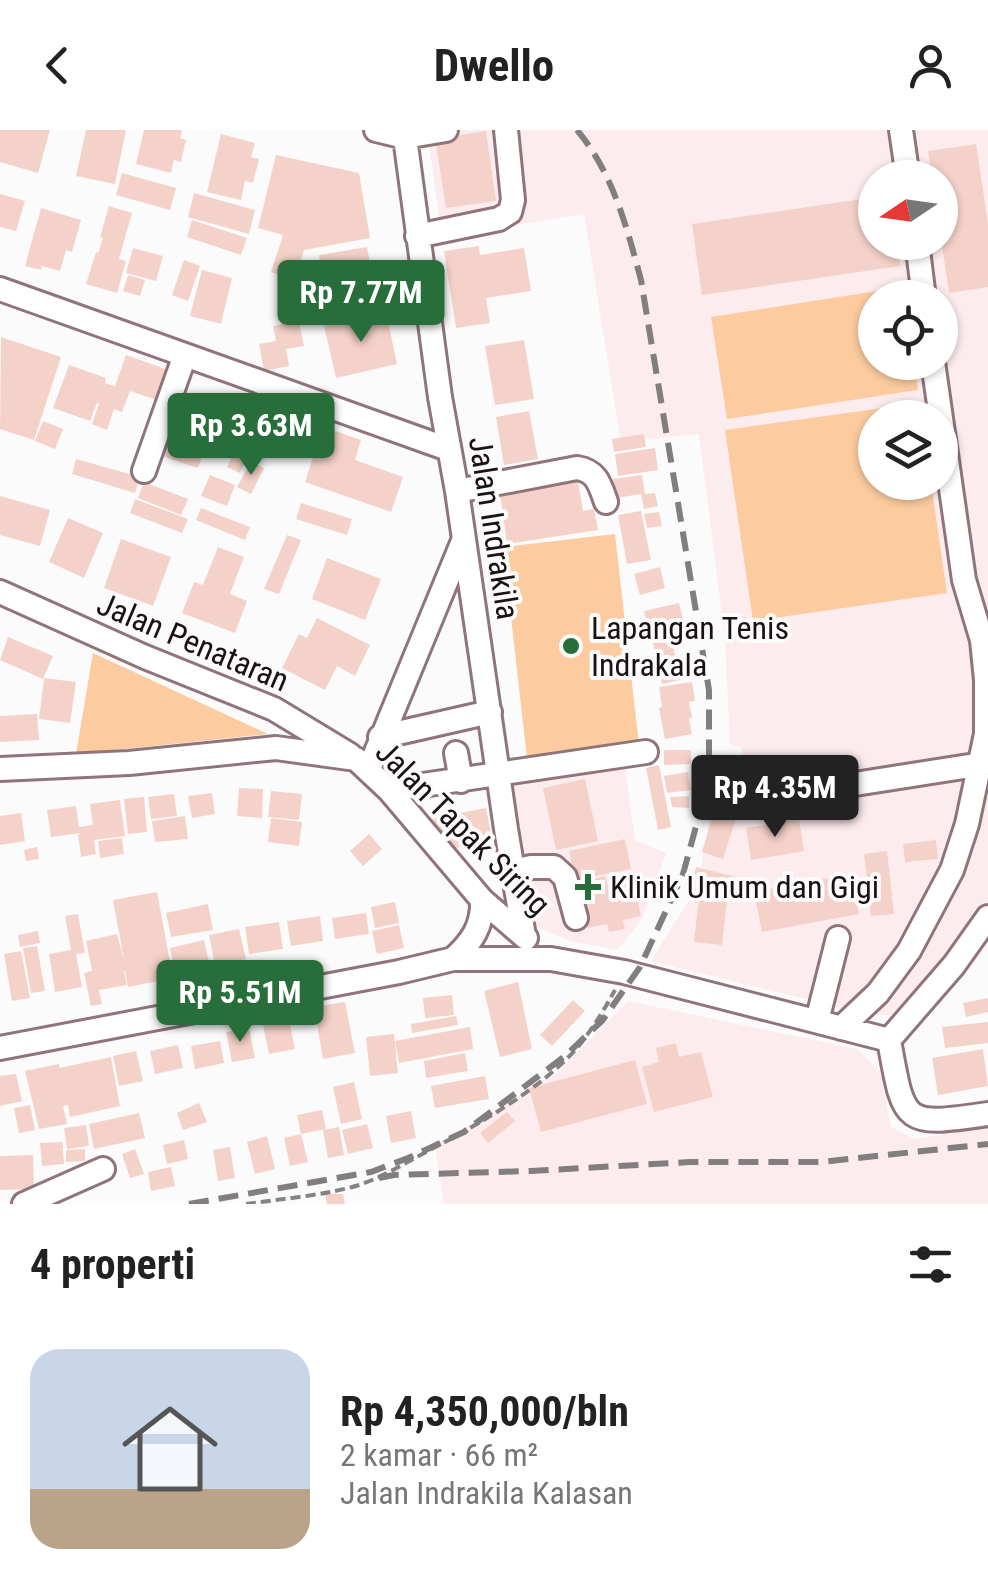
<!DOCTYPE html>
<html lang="id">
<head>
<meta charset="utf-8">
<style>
	body { margin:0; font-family:"Roboto Condensed",sans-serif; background:#f6f6f6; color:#222; height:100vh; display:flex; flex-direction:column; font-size:38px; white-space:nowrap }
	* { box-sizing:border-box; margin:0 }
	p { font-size:32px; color:#767676 }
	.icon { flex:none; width:55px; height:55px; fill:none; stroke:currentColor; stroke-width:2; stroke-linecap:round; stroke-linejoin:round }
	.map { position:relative; height:1074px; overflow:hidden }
	.details { display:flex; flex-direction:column; background:#fff; flex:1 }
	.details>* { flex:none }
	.needle { width:65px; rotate:257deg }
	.controls { position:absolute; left:858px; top:30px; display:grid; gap:20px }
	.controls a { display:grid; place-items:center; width:100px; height:100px; border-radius:50%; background:#fff; box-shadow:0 2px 8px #0004; font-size:50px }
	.price { position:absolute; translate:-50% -85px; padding:0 22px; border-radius:10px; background:#276e3a; color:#fff; font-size:32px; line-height:65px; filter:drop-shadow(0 2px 5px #0008) }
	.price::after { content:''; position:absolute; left:50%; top:60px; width:30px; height:22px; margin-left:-15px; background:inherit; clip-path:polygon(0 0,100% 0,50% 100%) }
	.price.active { background:#222; color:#fff }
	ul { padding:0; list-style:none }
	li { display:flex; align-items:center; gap:30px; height:250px; padding:0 30px }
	li span { display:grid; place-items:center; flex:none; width:280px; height:200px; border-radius:30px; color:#555 }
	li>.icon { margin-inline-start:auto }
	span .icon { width:120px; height:120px; fill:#fffc; stroke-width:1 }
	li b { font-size:42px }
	h2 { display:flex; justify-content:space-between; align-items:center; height:120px; padding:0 30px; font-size:42px }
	header { display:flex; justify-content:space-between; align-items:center; height:130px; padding:0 30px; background:#fff; font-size:45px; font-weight:700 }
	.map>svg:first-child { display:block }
	.built { fill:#fcecee; fill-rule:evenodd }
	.green { fill:#fccca0 }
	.building { fill:#f5d2c9 }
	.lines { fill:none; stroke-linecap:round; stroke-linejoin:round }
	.minor-casing { stroke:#8f7479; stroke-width:28 }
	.path { stroke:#868182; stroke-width:4; stroke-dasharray:10 5; stroke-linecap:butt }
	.minor { stroke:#fff; stroke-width:22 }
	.rail { stroke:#827d7e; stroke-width:6; stroke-dasharray:20 10; stroke-linecap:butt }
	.poi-dot { fill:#276e3a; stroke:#fbfbfb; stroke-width:4 }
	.labels { text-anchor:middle; stroke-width:8; stroke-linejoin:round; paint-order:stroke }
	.street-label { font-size:32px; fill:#1b1113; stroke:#fbfbfb }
	.poi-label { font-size:32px; fill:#1b1113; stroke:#fbfbfb; text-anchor:start }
</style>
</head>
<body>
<header><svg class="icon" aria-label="back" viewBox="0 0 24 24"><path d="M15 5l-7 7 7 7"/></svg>Dwello<svg class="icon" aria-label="person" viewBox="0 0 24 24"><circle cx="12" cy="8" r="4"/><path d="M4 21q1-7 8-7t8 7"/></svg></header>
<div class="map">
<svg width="988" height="1074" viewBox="0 0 988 1074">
	<rect width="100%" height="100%" fill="#fbfbfb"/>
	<path class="built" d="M427 0H988V777L905 885H870L651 831 699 754 711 675 748 683 742 617 730 615 725 509 699 304 621 312 584 84 442 107ZM875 48H940V112H875ZM875 168H940V232H875ZM875 288H940V352H875Z
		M624 632 635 710 666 723 641 791 617 820 570 811 528 793 506 649Z
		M628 871 857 919 880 941 891 997 914 1009 988 998V1074H444L435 1015 555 945Z"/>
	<path class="green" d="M902 157 904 167 875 168V232L914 233 918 260 727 289 711 187Z
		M919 273 922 287 875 288V352L931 353 947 463 753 491 725 300Z
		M615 404 639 615 527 628 503 417Z
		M93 523 268 604 76 624Z"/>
	<path class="building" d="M0 0H50L38 43 0 32Z
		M86 0H126L115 54 76 46Z
		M144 0H182L180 8 186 10 181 32 174 30 171 43 136 34Z
		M486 1 496 71 446 78 435 9Z
		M221 4 255 13 251 27 259 29 253 53 245 51 241 70 207 62Z
		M976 14 988 93V157L949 163 940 102V48H932L928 21Z
		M276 25 359 43 370 108 304 120 294 150 271 142 283 105 258 98Z
		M122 43 176 58 170 80 116 65Z
		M194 63 255 80 249 104 188 87Z
		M0 64 25 71 16 101 0 97Z
		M875 67V112H897L900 136 702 165 692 94Z
		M109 76 132 83 119 129 126 131 117 163 86 154 96 122 98 123 103 108 100 107Z
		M41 78 81 90 72 122 66 120 60 141 42 136 41 140 25 136Z
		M192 90 247 108 241 125 187 107Z
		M479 116 480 125 524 118 531 161 486 168 490 193 456 198 444 121Z
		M367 117 372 143 377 142 380 162 327 171 319 125Z
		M133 118 163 126 156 151 126 143Z
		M184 130 200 136 188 171 172 165Z
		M202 140 232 148 221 194 190 186Z
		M128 145 145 150 140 166 123 161Z
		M386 182 397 234 336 248 324 196Z
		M299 191 304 216 286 219 289 236 264 241 259 214 276 211 273 196Z
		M1 207 61 227 34 310 0 299Z
		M524 210 534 269 495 275 485 216Z
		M126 225 168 240 157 270 130 261 122 282 114 279 107 300 92 294 99 273H97L90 291 53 278 69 235 106 248 105 253 115 256Z
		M173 281 212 294 198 338 159 325Z
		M529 281 538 329 504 335 496 287Z
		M43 291 63 299 55 319 35 311Z
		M323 297 361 310 355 330 403 347 391 382 305 352Z
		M245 299 267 310 258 327 249 323 240 343 227 337Z
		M644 304 646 317 614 322 612 309Z
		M655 318 658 340 618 346 615 324Z
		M76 329 140 347 135 363 72 344Z
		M251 332 264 338 251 364 237 357Z
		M210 345 235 355 227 376 201 366Z
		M642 345 645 364 655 363 658 376 644 379 641 364 616 368 613 349Z
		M578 351 583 381 594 379 598 400 507 414 500 363Z
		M144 352 188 369 181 385 138 368Z
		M0 366 50 380 40 416 0 405Z
		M135 369 188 389 182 403 130 383Z
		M301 373 352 389 347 405 296 389Z
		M201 378 250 397 245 410 196 390Z
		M641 381 651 430 627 434 618 385Z
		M659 382 662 396 647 398 644 384Z
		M68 388 103 403 84 448 49 432Z
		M287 405 301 410 279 464 264 459Z
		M121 409 171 427 153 476 104 458Z
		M218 417 244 427 230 464 247 471 235 503 182 483 194 452 203 455Z
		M327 428 381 449 365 490 312 469Z
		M660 437 665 458 640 465 634 444Z
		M679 473 683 489 647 497 644 481Z
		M317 488 370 515 355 546 337 536 325 560 282 538 299 504 307 508Z
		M686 492 688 506 645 513 642 499Z
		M8 507 53 526 43 549 0 530Z
		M672 509 680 550 662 554 653 513Z
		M44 548 76 552 70 593 39 589Z
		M692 552 695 571 689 572 692 588H689L692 604 665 609 659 578 662 577 659 557Z
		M37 584 39 610 0 612V586Z
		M664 620H691V634L664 635Z
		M659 635 671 697 658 700 646 638Z
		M688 642 691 660 667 663 664 646Z
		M585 649 598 711 556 720 543 658Z
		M239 658 263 659 262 688 237 686Z
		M271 661 302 664 299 690 268 687Z
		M212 663 215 684 192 688 188 666Z
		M174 664 177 686 151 689 148 667Z
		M689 666V678L672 677 670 667Z
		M144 667 147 702 128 704 124 669Z
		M120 670 125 706 94 710 96 724 81 727 78 705 81 703 51 707 47 680 76 676 79 697 93 695 90 674Z
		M716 675 738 682 723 729 702 722Z
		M486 678 492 709 452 719 432 688Z
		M21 683 25 711 0 715V686Z
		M185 686 188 709 155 712 152 691Z
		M271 688 302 692 299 716 268 712Z
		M799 689 804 721 751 730 746 698Z
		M369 704 382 719 363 736 350 721Z
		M122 708 124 724 100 728 98 711Z
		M625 709 631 739 575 750 569 721Z
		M936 710 938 729 905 732 903 714Z
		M37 717 39 729 26 731 24 720Z
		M887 721 894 784 871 786 864 724Z
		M696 737 736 747 730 770 690 759Z
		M852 744 859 784 762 802 754 762Z
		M605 746 608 756 633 750 641 786 623 790 625 799 609 802 607 794 587 798 577 753Z
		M157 762 173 848 128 857 125 840 124 841 127 855 99 860 102 874 91 876 84 843 92 841 86 811 117 804 124 830 113 770Z
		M699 767 727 770 722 815 694 812Z
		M395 772 399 793 375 798 371 777Z
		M208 774 213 800 171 807 166 783Z
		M366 783 369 804 335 809 332 788Z
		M78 784 85 823 76 824 82 857 55 862 49 824 71 820 65 786Z
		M320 786 323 811 291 816 287 791Z
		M279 792 283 819 249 824 245 797Z
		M399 795 404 818 377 824 372 801Z
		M239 799 246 829 215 835 209 805Z
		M38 801 40 813 20 817 18 805Z
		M204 810 210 837 176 845 170 818Z
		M37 816 45 861 31 863 23 818Z
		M21 821 30 868 12 871 4 824Z
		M518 852 532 919 500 927 484 861Z
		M452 865 454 885 425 888 423 868Z
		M988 868V882L966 887 963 873Z
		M573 870 585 881 552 916 540 905Z
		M345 872 355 923 323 929 314 877Z
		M456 886 458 895 412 903 411 894Z
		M289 890 295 919 269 924 263 895Z
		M988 892V913L945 918 942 897Z
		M470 897 473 919 399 933 395 911Z
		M249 898 255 928 232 932 226 902Z
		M394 904 398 943 370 946 366 907Z
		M220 911 224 933 195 939 191 916Z
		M676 913 679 927 701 922 713 967 654 982 642 937 659 932 656 918Z
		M178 915 183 938 155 944 150 921Z
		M983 919 988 956 938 965 932 928Z
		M136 921 143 951 119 956 113 926Z
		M465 923 468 941 426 948 424 931Z
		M111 927 120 976 70 987 68 975 63 976 67 994 39 999 25 941 59 934V938Z
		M635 930 647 974 541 1002 529 958Z
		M16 944 22 971 0 976V946Z
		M485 946 489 969 435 978 431 956Z
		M354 952 362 989 341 994 333 957Z
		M199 973 207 992 183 1000 177 983Z
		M30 975 35 1000 19 1003 14 978Z
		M322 980 326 999 301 1004 297 985Z
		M411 981 416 1008 391 1013 386 986Z
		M507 982 515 991 488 1013 480 1003Z
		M139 983 145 1008 94 1019 89 994Z
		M367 994 373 1018 348 1024 342 1000Z
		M86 995 89 1016 67 1019 64 998Z
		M339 997 344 1025 328 1028 323 1000Z
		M301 1004 308 1032 290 1036 284 1008Z
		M267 1006 275 1039 255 1044 247 1012Z
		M184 1010 188 1029 167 1034 163 1015Z
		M63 1012V1019L61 1020H63L64 1034 42 1036 40 1013Z
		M230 1017 235 1048 218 1051 213 1020Z
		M85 1019V1031L66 1032V1020Z
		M135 1019 144 1044 130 1048 122 1024Z
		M33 1025 34 1059 0 1060V1026Z
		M171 1037 175 1056 151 1061 148 1042Z
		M325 1064H343L345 1074H327Z"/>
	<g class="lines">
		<defs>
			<path id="minor" d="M376 0 405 7 446 0
				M404 0 440 267 457 361 506 699 524 806
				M901 0 908 48
				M417 106 499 89 510 82 513 70 506 0
				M917 112 924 168
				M0 159 448 319
				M144 341 185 225
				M457 361 577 338C597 341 600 355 606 372
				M0 462 145 527 274 579 350 625
				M380 607 490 582
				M456 623 461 651
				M0 639 129 633 276 618 356 629 389 660 482 770 526 808
				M369 639 463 411
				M389 660 646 622
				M766 668 988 633
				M513 741 531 737H554L565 747 576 788
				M453 829C472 812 483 796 482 770
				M817 891 838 808
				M841 898 878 863 909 821 952 740 967 694 986 604V550L982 510 964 450 933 232
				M889 910 954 835 988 787
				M889 910C904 994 902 997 988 984
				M0 918 399 842 453 829H551L624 842 889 910
				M24 1074 103 1039"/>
		</defs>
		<use href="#minor" class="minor-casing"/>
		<path class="path" d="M246 1074C280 1069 328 1065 359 1055 383 1047 405 1033 428 1021 477 995 540 960 577 918 592 900 604 880 615 860"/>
		<use href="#minor" class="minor"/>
		<path class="rail" d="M379 1048 394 1045 531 1041 690 1032H821L988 1014
			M189 1074 371 1042 408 1028 464 1002 565 926 588 904 602 891 640 837 683 744 709 649V560L641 150C627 98 613 43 577 0"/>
	</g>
	<g class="poi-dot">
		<circle cx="571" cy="516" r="10"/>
		<path d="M583 742h10v10h10v10h-10v10h-10v-10h-10v-10h10z"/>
	</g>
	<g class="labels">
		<g class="street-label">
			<text transform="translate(494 398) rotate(81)" y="11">Jalan Indrakila</text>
			<text transform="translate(193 512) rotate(23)" y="11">Jalan Penataran</text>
			<text transform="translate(463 698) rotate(45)" y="11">Jalan Tapak Siring</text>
		</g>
		<g class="poi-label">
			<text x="591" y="509">Lapangan Tenis<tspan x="591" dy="37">Indrakala</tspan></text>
			<text x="610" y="768">Klinik Umum dan Gigi</text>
		</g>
	</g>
</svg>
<div class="controls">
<a><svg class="needle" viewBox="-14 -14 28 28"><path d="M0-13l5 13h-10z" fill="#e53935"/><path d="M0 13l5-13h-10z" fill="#767676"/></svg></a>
<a><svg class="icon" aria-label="locate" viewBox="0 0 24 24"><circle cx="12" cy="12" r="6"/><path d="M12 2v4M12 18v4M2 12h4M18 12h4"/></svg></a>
<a><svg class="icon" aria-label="layers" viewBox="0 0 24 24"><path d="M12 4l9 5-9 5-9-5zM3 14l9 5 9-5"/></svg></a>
</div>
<b class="price" style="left:361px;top:215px">Rp 7.77M</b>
<b class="price" style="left:251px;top:348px">Rp 3.63M</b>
<b class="price active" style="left:775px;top:710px">Rp 4.35M</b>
<b class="price" style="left:240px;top:915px">Rp 5.51M</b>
</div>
<section class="details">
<h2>4 properti<svg class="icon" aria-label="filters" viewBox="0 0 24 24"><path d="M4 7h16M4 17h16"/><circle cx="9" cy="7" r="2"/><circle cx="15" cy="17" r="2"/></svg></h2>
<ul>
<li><span style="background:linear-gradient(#c9d6e8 70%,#b9a48a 0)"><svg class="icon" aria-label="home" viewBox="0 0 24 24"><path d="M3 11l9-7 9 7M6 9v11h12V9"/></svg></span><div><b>Rp 4,350,000/bln</b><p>2 kamar · 66 m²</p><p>Jalan Indrakila Kalasan</p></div></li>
</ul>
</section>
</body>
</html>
